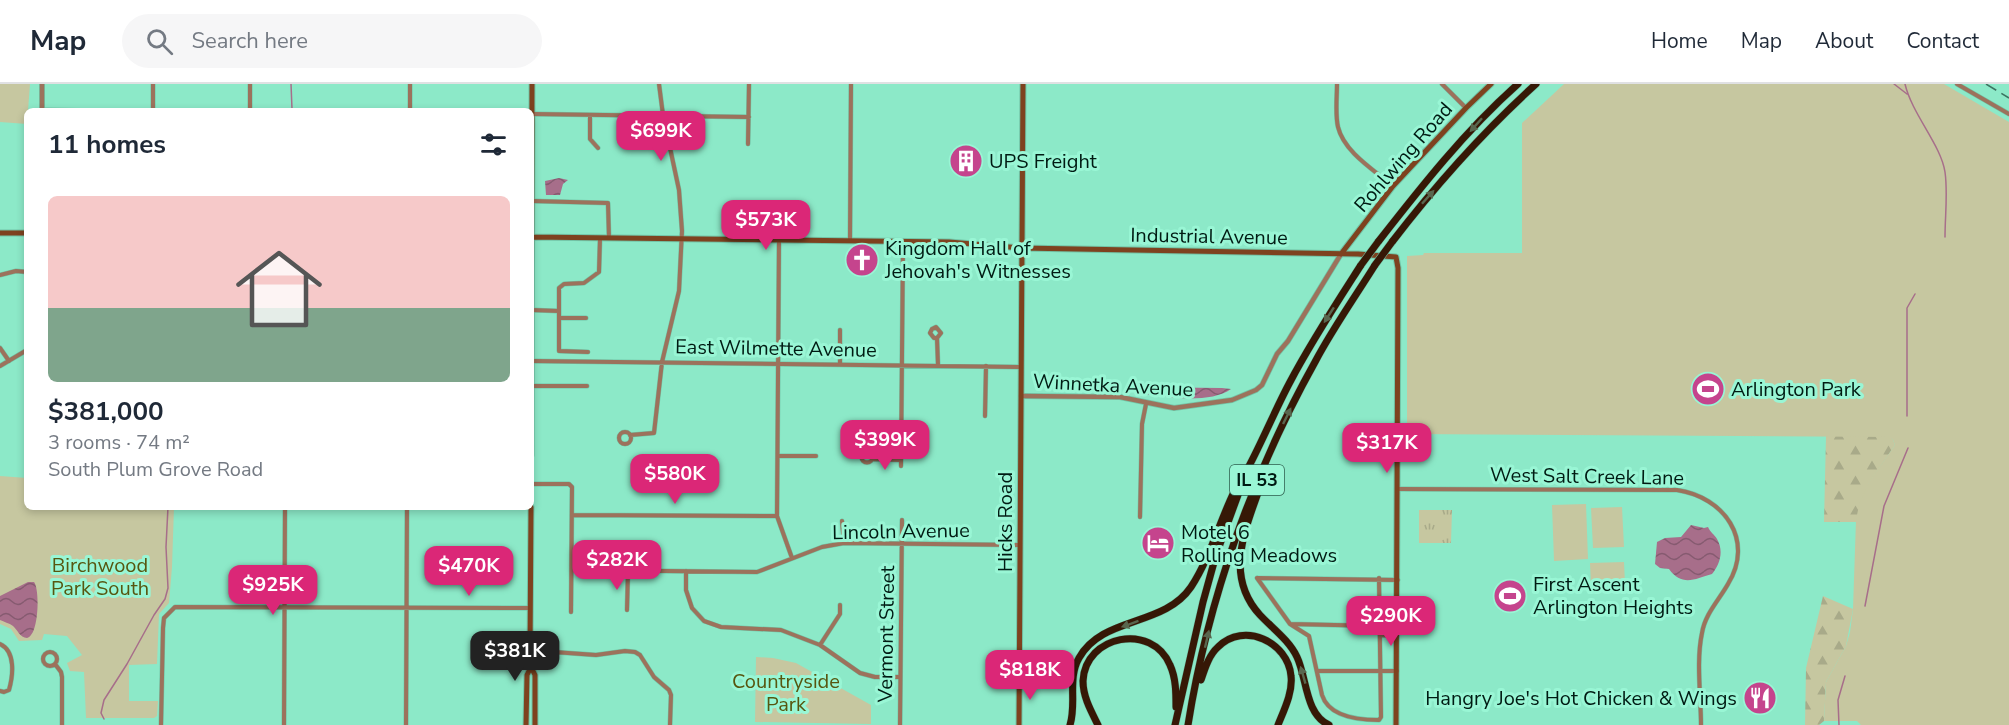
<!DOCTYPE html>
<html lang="en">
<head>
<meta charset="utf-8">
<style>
	body { margin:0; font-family:"Nunito Sans",sans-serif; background:#f6f6f7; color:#1f2937; height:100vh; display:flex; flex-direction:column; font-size:22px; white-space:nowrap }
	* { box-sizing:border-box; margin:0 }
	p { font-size:20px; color:#747a83 }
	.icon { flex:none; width:33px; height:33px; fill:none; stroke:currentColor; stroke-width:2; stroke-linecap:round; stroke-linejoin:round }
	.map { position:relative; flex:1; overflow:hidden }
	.drawer { position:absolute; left:24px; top:24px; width:510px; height:402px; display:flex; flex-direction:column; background:#fff; border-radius:9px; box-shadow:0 3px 9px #0003 }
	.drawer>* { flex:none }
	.price { position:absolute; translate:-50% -51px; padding:0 14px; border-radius:12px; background:#db2777; color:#fff; font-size:20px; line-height:39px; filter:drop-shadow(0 2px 3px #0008) }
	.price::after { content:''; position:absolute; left:50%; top:36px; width:18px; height:14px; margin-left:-9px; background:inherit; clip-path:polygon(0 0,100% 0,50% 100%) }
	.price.on { background:#222; color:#fff }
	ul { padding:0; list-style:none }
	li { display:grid; align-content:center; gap:12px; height:318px; padding:0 24px }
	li+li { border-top:2px solid #e0e1e3 }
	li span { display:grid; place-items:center; height:186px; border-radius:9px; color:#555 }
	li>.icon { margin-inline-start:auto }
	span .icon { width:108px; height:108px; fill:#fffc; stroke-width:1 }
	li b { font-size:26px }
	h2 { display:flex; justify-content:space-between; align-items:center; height:72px; padding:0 24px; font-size:26px }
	header { display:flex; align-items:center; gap:36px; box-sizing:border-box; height:84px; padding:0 30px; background:#fff; border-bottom:2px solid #e0e1e3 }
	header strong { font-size:28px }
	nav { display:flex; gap:33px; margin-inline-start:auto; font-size:21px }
	.search { width:420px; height:54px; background:#f6f6f7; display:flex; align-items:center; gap:15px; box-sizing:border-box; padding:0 21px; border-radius:33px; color:#747a83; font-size:22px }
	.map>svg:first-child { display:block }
	.grass { fill:url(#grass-tufts) }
	.forest { fill:url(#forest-firs) }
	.green { fill:#c6c7a0 }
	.water { fill:url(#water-waves) }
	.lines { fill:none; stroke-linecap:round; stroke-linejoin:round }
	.stream { stroke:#a76e8a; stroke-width:1.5 }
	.minor-casing { stroke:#73c4a7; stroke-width:5 }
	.tertiary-casing { stroke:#73c4a7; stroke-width:6 }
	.secondary-casing { stroke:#73c4a7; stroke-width:7 }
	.motorway-casing { stroke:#73c4a7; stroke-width:8 }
	.minor { stroke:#9c725c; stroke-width:4 }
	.tertiary { stroke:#9c725c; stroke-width:4.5 }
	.secondary { stroke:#7e421f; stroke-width:5 }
	.motorway { stroke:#361806; stroke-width:7 }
	.rail { stroke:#3c7461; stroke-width:1.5; stroke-dasharray:12 6; stroke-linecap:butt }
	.motorway-bridge-casing { stroke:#73c4a7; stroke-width:8; stroke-linecap:butt }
	.motorway-bridge { stroke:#361806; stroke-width:7 }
	.oneway { fill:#59664e }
	.labels { text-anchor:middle; stroke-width:6; stroke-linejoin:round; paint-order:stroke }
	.shield { fill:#99f6d5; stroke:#2e5d4d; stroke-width:1.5 }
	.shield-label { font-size:18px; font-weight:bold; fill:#001b13 }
	.street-label { font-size:20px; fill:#001b13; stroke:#99f6d5 }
	.poi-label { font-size:20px; fill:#001b13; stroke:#99f6d5; text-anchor:start }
	.park-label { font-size:20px; fill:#575610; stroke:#99f6d5 }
</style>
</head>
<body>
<header>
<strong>Map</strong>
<div class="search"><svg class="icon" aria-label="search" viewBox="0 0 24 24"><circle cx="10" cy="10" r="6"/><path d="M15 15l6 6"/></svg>Search here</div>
<nav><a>Home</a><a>Map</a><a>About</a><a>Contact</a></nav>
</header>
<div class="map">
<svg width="2009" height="641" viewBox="0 0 2009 641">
	<defs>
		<pattern id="grass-tufts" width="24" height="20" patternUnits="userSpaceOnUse" patternTransform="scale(1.5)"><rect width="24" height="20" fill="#c6c7a0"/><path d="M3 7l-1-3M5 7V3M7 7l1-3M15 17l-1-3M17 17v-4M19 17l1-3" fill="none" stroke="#a8aa89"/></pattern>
		<pattern id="forest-firs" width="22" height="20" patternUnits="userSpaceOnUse" patternTransform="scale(1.5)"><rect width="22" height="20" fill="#c6c7a0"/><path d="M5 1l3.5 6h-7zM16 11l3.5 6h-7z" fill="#a8aa89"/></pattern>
		<pattern id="water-waves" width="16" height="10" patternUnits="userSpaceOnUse" patternTransform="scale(1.5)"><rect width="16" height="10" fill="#a76e8a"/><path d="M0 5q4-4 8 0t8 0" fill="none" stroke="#865a70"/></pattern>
	</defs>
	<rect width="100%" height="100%" fill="#8ce9c8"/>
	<path class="grass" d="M1419 426H1452L1451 459H1419Z"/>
	<path class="forest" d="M1826 352H1890L1893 356 1895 361 1869 399 1856 438H1824Z
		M1823 512 1853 525 1846 562 1826 598 1824 637 1819 641H1805L1806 584Z"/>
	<path class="green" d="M0 0H30L27 40 0 38Z
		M1564 0H1944L2009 38V641H1861L1857 637H1824L1826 598 1846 562 1850 548 1853 525 1856 436 1859 421 1869 398 1895 361 1893 356 1890 353 1407 350V172L1423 171 1424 169H1522V39Z
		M0 392 27 394V423H174L172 483 169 519 159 530 157 580 129 581V617H158L157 632 154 634H86L84 588 70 587 67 579 82 571 67 552 44 550 42 556 19 557 11 545 0 540Z
		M1586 420 1588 475 1554 477 1552 421Z
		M1622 423 1624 463 1593 464 1591 424Z
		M1624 478 1625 500 1591 502 1590 479Z
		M756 573 773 574 796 579 871 621V640L755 638Z"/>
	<path class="water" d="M559 94 568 96 563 100 560 111H546L545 97Z
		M1135 303 1222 304 1231 305C1209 321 1160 313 1135 308L1132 305Z
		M1691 441 1704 444 1708 443C1710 448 1715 451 1717 455 1724 467 1720 480 1712 490 1695 495 1682 503 1669 485L1660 484 1655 480 1657 458 1665 454 1681 453Z
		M28 498H34C40 505 39 552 27 554 20 554 17 545 13 542 9 539 4 538 0 536V512Z"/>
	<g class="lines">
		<path class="stream" d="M291 0 292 25
			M1894 0 1907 10
			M1905 0C1912 30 1941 61 1945 88 1948 109 1945 132 1945 153
			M1907 332V224L1915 210
			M1865 522 1884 422 1908 364
			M104 635 101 629 104 616 127 580 154 531 165 515 168 504 166 463 168 423
			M1839 641 1838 616 1845 592"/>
		<defs>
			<path id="minor" d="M153 0V27
				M250 0V27
				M1337 0C1337 14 1335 30 1338 43 1344 68 1374 86 1393 102
				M1442 0 1466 24
				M1957 0 2009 30
				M42 26 123 27
				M410 27V0
				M532 30 749 33
				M590 31V55L598 64
				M748 60 749 0
				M532 117 608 119 609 154
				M779 156 777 432 792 474
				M850 156 851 0
				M0 191 16 187 27 188
				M531 226 559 227
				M559 234H586
				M937 254H934L930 249 932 245 936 243 941 249 937 254 938 281
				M0 264 9 277
				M588 268 559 267V204L564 200 584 199 599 188 600 155
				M531 277 1021 283
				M840 280V246
				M0 282 27 266
				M531 302H587
				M985 332 986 282
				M619 354a6 6 0 1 1 12 0a6 6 0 1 1-12 0Z
				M630 351 654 349 662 278 679 207 682 147 679 106 663 31 659 0
				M861.5 373a5.5 5.5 0 1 1 11 0a5.5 5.5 0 1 1-11 0Z
				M779 372H816
				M872 375 900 376
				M901 382 903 158
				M531 400H569L572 403 571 528
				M1398 405 1677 406C1724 413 1755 456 1728 500 1719 516 1705 530 1702 549 1696 577 1701 612 1701 641
				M572 431 777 432
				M1140 433 1142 340 1146 320
				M842 437 844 459
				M572 486 757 488 822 463 844 459 1019 461
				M686 487V506L692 524 704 537 721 543 781 546 820 561 860 589 875 593H900
				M1257 494 1290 540 1379 542
				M1258 494 1398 496
				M627 526 628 487
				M1290 540 1309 552 1322 611C1329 633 1358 636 1379 636L1381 633 1379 494
				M1380 551 1397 552
				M0 560C16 567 13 592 9 606L4 608 0 607
				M820 561 840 530V521
				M43 575a7 7 0 1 1 14 0a7 7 0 1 1-14 0Z
				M530 570 554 568 596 571 625 567 635 568 640 571 654 593 669 606 671 611 670 641
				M55 580 61 588 62 593V641
				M1317 587H1397
				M161 641 163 544 164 534 175 523 530 524
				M284 641 285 423
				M406 641 407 423
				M900 641 902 436"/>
			<path id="tertiary" d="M42 0V27
				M1021 312 1120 313 1174 324 1232 316 1256 306 1262 301 1277 270 1288 257 1341 170"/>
			<path id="secondary" d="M0 149H27
				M531 153 949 158 1021 164 1358 170 1396 173 1398 184 1396 641
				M1341 170 1393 102 1466 24 1491 0
				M531 371 532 0
				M531 423 530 570 531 583 535 591V641
				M526 641 527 591 531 583
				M1019 641 1023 0"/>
			<path id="motorway" d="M1378 158C1421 103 1465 47 1518 0
				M1392 158C1435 102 1483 48 1536 0
				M1259 406C1244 448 1225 493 1260 531 1272 544 1289 556 1297 573 1307 594 1305 630 1329 641
				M1201 596C1205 584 1209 571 1218 563 1244 537 1288 558 1291 592 1293 608 1284 626 1278 641
				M1070 641C1077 619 1067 595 1079 574 1102 532 1164 543 1191 503 1210 474 1219 439 1234 408 1238 399 1244 392 1248 384 1263 356 1275 326 1290 298 1311 258 1336 220 1361 181
				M1098 641C1091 627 1083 613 1083 597 1085 551 1152 538 1170 581 1176 594 1176 609 1176 623
				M1175 641 1203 518 1216 471 1242 400
				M1188 641C1208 515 1253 389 1315 278 1333 244 1355 213 1375 181"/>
		</defs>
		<use href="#minor" class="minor-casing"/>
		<use href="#tertiary" class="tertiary-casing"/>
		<use href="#secondary" class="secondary-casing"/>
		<use href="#motorway" class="motorway-casing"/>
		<use href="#minor" class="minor"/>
		<use href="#tertiary" class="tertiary"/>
		<use href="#secondary" class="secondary"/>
		<use href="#motorway" class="motorway"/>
		<path class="rail" d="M1986 0 2009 14"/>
		<defs>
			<path id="motorway-bridge" d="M1361 181 1378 158
				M1375 181 1392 158"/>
		</defs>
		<use href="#motorway-bridge" class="motorway-bridge-casing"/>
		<use href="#motorway-bridge" class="motorway-bridge"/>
	</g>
	<defs><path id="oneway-solid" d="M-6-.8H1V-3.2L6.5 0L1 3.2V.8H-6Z" transform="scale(1.5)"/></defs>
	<g class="oneway">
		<use href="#oneway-solid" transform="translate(1476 41) rotate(132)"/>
		<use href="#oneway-solid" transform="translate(1428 113) rotate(-48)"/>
		<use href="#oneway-solid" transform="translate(1329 231) rotate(123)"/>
		<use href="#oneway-solid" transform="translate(1287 332) rotate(-64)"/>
		<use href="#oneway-solid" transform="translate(1130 540) rotate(160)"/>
		<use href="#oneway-solid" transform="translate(1207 555) rotate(-77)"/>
		<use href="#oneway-solid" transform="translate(1303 591) rotate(-106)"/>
	</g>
	<defs>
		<symbol id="building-disc" viewBox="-11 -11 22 22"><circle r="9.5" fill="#c5448d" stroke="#99f6d5"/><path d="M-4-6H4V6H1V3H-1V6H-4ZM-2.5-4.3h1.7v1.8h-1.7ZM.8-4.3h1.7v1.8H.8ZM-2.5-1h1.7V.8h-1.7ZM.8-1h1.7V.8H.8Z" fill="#fff"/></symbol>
		<symbol id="church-disc" viewBox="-11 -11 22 22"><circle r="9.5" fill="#c5448d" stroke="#99f6d5"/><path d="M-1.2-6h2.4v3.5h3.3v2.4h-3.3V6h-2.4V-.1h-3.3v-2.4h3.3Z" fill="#fff"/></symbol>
		<symbol id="stadium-disc" viewBox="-11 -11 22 22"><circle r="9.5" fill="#c5448d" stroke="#99f6d5"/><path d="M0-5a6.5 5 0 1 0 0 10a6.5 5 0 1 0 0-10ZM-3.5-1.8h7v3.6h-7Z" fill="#fff"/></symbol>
		<symbol id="hotel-disc" viewBox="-11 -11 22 22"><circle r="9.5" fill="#c5448d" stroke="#99f6d5"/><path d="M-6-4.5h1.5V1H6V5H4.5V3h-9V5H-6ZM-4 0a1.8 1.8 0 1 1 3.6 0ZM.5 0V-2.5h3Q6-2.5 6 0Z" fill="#fff"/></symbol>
		<symbol id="restaurant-disc" viewBox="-11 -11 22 22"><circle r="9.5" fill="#c5448d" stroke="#99f6d5"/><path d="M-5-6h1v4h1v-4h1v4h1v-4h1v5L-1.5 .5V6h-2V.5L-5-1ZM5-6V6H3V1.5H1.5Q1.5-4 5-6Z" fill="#fff"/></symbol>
	</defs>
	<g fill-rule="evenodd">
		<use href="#building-disc" x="947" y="58" width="38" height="38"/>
		<use href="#church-disc" x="843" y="157" width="38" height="38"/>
		<use href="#stadium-disc" x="1689" y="286" width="38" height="38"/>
		<use href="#hotel-disc" x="1139" y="440" width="38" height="38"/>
		<use href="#stadium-disc" x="1491" y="493" width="38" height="38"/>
		<use href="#restaurant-disc" x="1741" y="595" width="38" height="38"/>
	</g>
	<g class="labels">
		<rect class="shield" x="1230" y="381" width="54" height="30" rx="4.5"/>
		<g class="shield-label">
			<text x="1257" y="402">IL 53</text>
		</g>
		<g class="street-label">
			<text transform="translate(1403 73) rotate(-49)" y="7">Rohlwing Road</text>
			<text transform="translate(1209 152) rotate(1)" y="7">Industrial Avenue</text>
			<text transform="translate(776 264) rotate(1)" y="7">East Wilmette Avenue</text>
			<text transform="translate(1113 301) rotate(3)" y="7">Winnetka Avenue</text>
			<text transform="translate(1587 392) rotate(1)" y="7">West Salt Creek Lane</text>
			<text transform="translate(1005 438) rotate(-90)" y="7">Hicks Road</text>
			<text transform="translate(901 447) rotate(-1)" y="7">Lincoln Avenue</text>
			<text transform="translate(886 550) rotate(-89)" y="7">Vermont Street</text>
		</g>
		<g class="poi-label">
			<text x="989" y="84">UPS Freight</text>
			<text x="885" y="171">Kingdom Hall of<tspan x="885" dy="23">Jehovah's Witnesses</tspan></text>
			<text x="1731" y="312">Arlington Park</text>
			<text x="1181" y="455">Motel 6<tspan x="1181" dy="23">Rolling Meadows</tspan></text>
			<text x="1533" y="507">First Ascent<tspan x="1533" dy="23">Arlington Heights</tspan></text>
			<text x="1737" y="621" text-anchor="end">Hangry Joe's Hot Chicken &amp; Wings</text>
		</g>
		<g class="park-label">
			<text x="100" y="488">Birchwood<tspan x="100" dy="23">Park South</tspan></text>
			<text x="786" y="604">Countryside<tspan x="786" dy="23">Park</tspan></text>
		</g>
	</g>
</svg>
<b class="price" style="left:661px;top:78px">$699K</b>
<b class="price" style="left:766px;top:167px">$573K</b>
<b class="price" style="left:885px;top:387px">$399K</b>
<b class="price" style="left:1387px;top:390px">$317K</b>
<b class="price" style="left:675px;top:421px">$580K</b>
<b class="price" style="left:617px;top:507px">$282K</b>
<b class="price" style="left:469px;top:513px">$470K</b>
<b class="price" style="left:273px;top:532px">$925K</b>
<b class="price" style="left:1391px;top:563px">$290K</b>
<b class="price on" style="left:515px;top:598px">$381K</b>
<b class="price" style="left:1030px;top:617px">$818K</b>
<section class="drawer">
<h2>11 homes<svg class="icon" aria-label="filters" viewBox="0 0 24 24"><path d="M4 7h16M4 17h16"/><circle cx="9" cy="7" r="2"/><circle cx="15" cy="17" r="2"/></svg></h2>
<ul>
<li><span style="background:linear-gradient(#f6c9c9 60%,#7fa58c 0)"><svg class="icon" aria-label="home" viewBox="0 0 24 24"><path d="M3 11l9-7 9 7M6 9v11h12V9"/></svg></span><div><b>$381,000</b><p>3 rooms · 74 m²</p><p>South Plum Grove Road</p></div></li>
</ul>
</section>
</div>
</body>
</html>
